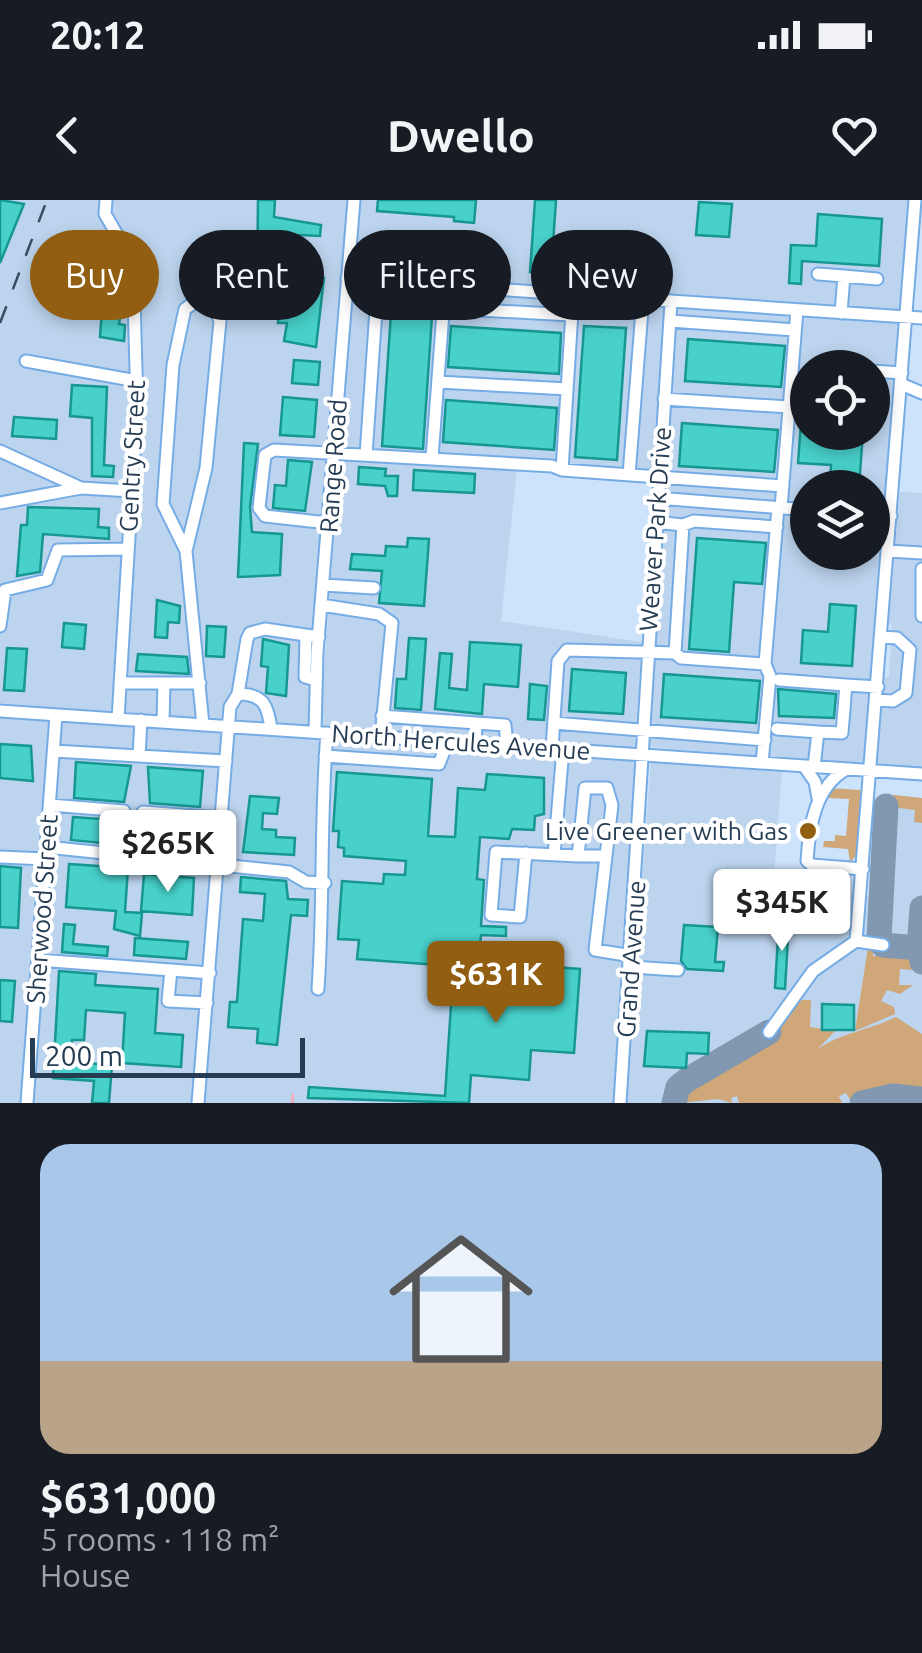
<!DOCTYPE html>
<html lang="en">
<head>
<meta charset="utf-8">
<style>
	body { margin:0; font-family:Ubuntu,sans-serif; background:#20242c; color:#f1f3f6; height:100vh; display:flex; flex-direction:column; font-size:38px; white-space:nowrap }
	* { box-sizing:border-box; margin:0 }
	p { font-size:32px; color:#9ea1a6 }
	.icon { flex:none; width:55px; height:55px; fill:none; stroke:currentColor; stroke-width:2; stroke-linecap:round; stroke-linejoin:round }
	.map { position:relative; height:903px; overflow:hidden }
	.details { display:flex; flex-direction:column; background:#171b24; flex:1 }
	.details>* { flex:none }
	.guide { position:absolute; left:30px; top:30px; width:862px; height:90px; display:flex; gap:20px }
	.fabs { position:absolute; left:790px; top:150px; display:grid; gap:20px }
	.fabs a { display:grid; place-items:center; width:100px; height:100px; border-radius:50%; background:#171b24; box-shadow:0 5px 15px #0003; font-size:50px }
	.scale { position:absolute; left:30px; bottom:25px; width:275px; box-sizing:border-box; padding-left:10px; border:5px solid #253c53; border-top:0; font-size:28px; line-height:35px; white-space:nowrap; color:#253c53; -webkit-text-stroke:8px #fff; paint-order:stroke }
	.price { position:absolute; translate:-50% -85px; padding:0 22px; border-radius:10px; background:#fff; color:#222; font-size:32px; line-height:65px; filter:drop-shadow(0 2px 5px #0008) }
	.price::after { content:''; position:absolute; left:50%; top:60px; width:30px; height:22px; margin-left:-15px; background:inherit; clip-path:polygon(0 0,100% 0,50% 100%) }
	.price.selected { background:#925f12; color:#fff }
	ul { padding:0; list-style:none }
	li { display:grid; align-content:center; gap:20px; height:530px; padding:0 40px }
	li span { display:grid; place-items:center; height:310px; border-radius:30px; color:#555 }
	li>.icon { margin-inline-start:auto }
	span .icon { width:180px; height:180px; fill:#fffc; stroke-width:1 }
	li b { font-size:42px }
	.tag { padding:0 35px; border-radius:45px; background:#171b24; box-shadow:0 5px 15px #0003; font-size:35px; line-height:90px }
	.tag.selected { background:#925f12; color:#fff }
	.status { display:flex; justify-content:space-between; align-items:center; height:70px; padding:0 50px; background:#171b24; direction:ltr }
	.status svg { height:28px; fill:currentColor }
	header { display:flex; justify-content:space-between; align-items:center; height:130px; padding:0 40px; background:#171b24; font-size:45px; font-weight:700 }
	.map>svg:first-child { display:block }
	.built { fill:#bcd4ee; fill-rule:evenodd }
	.green { fill:#cfa779 }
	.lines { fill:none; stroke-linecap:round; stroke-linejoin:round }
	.stream { stroke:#f9aab4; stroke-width:2.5 }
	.taxiway { stroke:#8298b0; stroke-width:25 }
	.building { fill:#48d1cb; stroke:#179792; stroke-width:2.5 }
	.minor-casing { stroke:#76ace5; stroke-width:15 }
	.minor { stroke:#fff; stroke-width:11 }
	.rail { stroke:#364d64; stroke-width:2.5; stroke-dasharray:18 18; stroke-linecap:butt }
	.poi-dot { fill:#925f12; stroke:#fff; stroke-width:4 }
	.labels { text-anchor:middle; stroke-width:8; stroke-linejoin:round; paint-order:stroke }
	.street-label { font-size:25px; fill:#253c53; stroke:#fff }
	.poi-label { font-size:25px; fill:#253c53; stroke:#fff; text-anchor:end }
</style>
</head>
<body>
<div class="status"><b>20:12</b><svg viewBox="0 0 49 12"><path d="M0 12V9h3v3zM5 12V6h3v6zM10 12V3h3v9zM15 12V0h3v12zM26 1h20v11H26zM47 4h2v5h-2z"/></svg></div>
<header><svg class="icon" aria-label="back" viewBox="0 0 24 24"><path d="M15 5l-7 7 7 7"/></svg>Dwello<svg class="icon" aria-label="heart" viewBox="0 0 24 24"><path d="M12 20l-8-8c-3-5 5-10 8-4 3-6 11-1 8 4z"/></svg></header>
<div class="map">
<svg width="922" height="903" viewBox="0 0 922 903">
	<rect width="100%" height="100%" fill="#cde3fb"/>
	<path class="built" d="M0 0H349L310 527 123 513 132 206 113 513 0 503Z
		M359 0H910L903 112 353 75Z
		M352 84 666 107 653 272 518 258 501 421 642 442 636 527 640 550 320 528Z
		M676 107 902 122 886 311 873 310 872 288H808L807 305 663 294ZM808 168H872V232H808Z
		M900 292 922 293V569L877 565 884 477H889L892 425 888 424Z
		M662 303 807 314 808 352H872L873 320H885L866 565 650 547 646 527Z
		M0 516 51 519 21 903H0Z
		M61 520 223 531 193 903H32Z
		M234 532 640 559 615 903H204Z
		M651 560 782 569 773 690 870 696 877 610 894 595 922 598V903H625Z"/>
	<path class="green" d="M829 588 860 590 863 595 858 654 850 662 848 649 823 647 824 641H835V635L846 636 849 599 827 598Z
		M894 595 922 598V623L914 622 915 610 883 606 874 741H868L877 610Z
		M868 747 873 748V756H880L876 748 899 750 914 764V770L900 769 899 785H913L900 794 887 790 881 801 894 807 895 814 855 831Z
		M798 800H811L810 827 835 831 818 849C841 833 869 830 896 817L922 834V894L885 893 852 903 846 893 839 896 842 903H739L737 896 731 898 732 903 718 899 679 903 688 885 770 834Z"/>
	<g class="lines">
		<path class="stream" d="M292 903 293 895"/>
		<path class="taxiway" d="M886 606 879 739 883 745 919 748 922 762
			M919 748 922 708
			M674 903 678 887 687 880 769 832
			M862 903 893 896 922 899"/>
	</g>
	<path class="building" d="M0 0 24 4 0 63Z
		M258 0H275L274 17 321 25 320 36 299 35 298 52 271 50 269 75 324 78 316 147 284 141 287 123H278L280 90 257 88Z
		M378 0H476L474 23 454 21V17L377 11Z
		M535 0H556L551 74 530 72Z
		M699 2 732 4 729 37 696 35Z
		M818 14 882 19 879 66 802 61 801 84 789 83 791 45 816 46Z
		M573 32 631 36 629 64 571 60Z
		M376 34 473 41 471 68 375 59Z
		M73 82 124 91 119 124 125 125 124 141 100 137 102 109 69 104Z
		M391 113 432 116 423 249 382 246Z
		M451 126 561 133 559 174 448 167Z
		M584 126 626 128 617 260 575 257Z
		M688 139 785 146 781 187 685 181Z
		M294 160 320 162 318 185 292 183Z
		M72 185 107 187 104 265 114 266 113 277 92 276V218L70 216Z
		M283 197 317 200 314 237 280 235Z
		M446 200 557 208 554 250 443 242Z
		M802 210H808V232H863L859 287 830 285 831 265 798 263Z
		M14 217 57 220 56 239 12 236Z
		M682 223 778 230 774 272 679 266Z
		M244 243 258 244 250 307 252 332 282 334 280 375 238 377Z
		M288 260 312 262 305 311 273 308 275 285 286 286Z
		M359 267 386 269 385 276H398L397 296H388L385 286 358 284Z
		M414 270 475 274 474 293 413 290Z
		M28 307 99 309 98 327 109 328V339L43 334 40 372 17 376 21 325H27Z
		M408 338 429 339 424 406 379 403 382 371 350 369 352 354 385 356 386 346 407 347Z
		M697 338 766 343 762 384 734 382 729 452 689 449Z
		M157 400 180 406 179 423 168 422 167 438 155 437Z
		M830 404 856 406 852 466 801 463 803 430 828 432Z
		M64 423 86 425 84 449 62 447Z
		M207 426 226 427 224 457 206 456Z
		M409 438 426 439 421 510 395 508 397 479H406Z
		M263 439 289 445 286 496 266 493 268 467 261 466Z
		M470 442 521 445 518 487 484 484 482 514 435 509 440 453 452 454 449 488 467 490Z
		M7 448 27 449 24 491 4 490Z
		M138 454 187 457 189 474 136 471Z
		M572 469 626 473 623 514 569 511Z
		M664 474 760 481 756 523 661 517Z
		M530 484 547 486 544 520 528 519Z
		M778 489 836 494 834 518 779 516Z
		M0 544 31 546 33 581 0 578Z
		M76 562 131 566 124 602 74 598Z
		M148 567 203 571 200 607 150 603Z
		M337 572 432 579 428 636 455 637 458 588 485 590 487 574 544 578V614L535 616 534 630 512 629 509 639 480 637 477 679 484 680 481 726 506 727V736L481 735 480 746 439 744 438 765 357 759 359 740 338 739 342 681 383 684 384 674 405 675 406 661 344 656V648L338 647 339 631H333Z
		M250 596 279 598 277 614 263 613 262 629 276 630V637L295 638 294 655 243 652Z
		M73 617 198 626 197 653 144 648 145 637 123 635 122 645 71 640Z
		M69 664 128 668 125 712 142 713 140 736 114 729 116 711 66 707Z
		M0 666 21 668 18 728 0 727Z
		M144 674 194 678 192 715 141 711Z
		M241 677 286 681 288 699 308 700 307 716 291 715 277 845 257 843 258 829 228 827 230 802H237L243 719 263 721 265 694 240 692Z
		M779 720 789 721 785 789 775 788Z
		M64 724 75 725 73 744 108 747 107 756 62 752Z
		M684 725 718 727 715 762H724L723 771 687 769 681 761Z
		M135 738 188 742 186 759 134 755Z
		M454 760 580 769 574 853 531 850 529 880 471 875 469 903 308 898 309 887 445 896Z
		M59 771 96 774 95 785 158 789 155 833 183 835 181 867 122 863 125 813 86 810 84 840H72L71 862 112 865 109 903H92L94 881 53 878Z
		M0 780 15 781 12 822 0 821Z
		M822 804 854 805V830H822Z
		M647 831 709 833 708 854 687 853 686 868 644 866Z"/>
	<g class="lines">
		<defs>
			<path id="minor" d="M106 0 105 14 133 62 137 206 118 519
				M818 74 844 76 841 113
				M844 76 877 79
				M347 79 922 118
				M566 95 575 74 628 77 637 84 636 100
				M377 96 444 101
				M443 108 571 115 584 110 641 113
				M670 121 795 130
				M26 161 137 181
				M872 171 902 173
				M438 182 567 189
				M901 184 922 193
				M664 199 789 207
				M0 251 81 288
				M366 255 378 81
				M432 258 445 86
				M562 270 573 96
				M629 275 642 110
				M657 298 808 310
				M0 303 81 288 131 291
				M781 308 797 110
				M872 315 891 316
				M655 322 683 325 675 453
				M328 323 265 316 259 308 265 255 274 250 552 266 562 270 783 286
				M683 325 694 321 777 327
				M186 351 163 304 173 165 185 109 198 100 215 108 220 121 206 268 186 351 203 525
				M888 351 922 353
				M922 369V416
				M323 385 374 388
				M321 405 379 414 392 423 381 537
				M0 426 5 390 47 380 58 350 128 349
				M306 436 305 477 316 480
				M779 480 846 485
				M120 483H164
				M238 494C264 494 268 506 271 529
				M876 500 893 501 906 493 910 450 897 438 881 437
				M0 511 922 574
				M382 516 476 523
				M163 522 164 483H200
				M554 523 765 540
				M777 529 818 532 814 567
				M315 532 317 453 354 0
				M818 532 842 533 846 485 878 487
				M475 543 476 523 505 525 507 545
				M552 548 558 461 567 450 675 453 681 458 765 464 778 307
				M54 551 139 556 141 520
				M139 556 226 561
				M325 556 439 564 448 541
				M762 563 770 476 765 464
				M804 566 815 582 818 598
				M847 569C815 586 809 627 807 661L812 665 863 669
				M50 605 124 611
				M143 612 221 618
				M46 647 289 672 306 682 325 683
				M526 653 520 717 491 715 496 652 578 656
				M554 655 563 549
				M603 656H578L585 588H607L612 605 595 750 632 756
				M0 657 45 659
				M856 741 883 745
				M38 760 171 770
				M631 767 678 770
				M318 789C324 703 320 618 327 533
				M207 803 168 801 171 770 210 773
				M769 832 813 771 856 741 915 0
				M27 903 56 515
				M198 903 230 507 238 494 247 439 250 433 265 429 319 437
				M620 903 671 102"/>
		</defs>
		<use href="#minor" class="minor-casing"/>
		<use href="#minor" class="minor"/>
		<path class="rail" d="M0 123 47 0"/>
	</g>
	<circle class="poi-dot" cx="808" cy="631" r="10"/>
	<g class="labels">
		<g class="street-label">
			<text transform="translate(132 256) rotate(-87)" y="9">Gentry Street</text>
			<text transform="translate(333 266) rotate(-86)" y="9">Range Road</text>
			<text transform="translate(655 329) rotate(-86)" y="9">Weaver Park Drive</text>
			<text transform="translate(461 542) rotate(4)" y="9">North Hercules Avenue</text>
			<text transform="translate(42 709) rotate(-86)" y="9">Sherwood Street</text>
			<text transform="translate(631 759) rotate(-86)" y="9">Grand Avenue</text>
		</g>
		<g class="poi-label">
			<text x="788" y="640">Live Greener with Gas</text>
		</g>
	</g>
</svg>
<div class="fabs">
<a><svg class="icon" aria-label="locate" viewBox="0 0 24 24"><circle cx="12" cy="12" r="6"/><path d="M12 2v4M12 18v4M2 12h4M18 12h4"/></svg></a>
<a><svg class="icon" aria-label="layers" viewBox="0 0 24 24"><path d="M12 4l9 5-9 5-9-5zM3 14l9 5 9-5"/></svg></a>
</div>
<div class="scale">200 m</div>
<b class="price" style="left:168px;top:695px">$265K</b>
<b class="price" style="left:782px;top:754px">$345K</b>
<b class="price selected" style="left:496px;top:826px">$631K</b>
<div class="guide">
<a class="tag selected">Buy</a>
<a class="tag">Rent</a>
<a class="tag">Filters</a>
<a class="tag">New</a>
</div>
</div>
<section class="details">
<ul>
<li><span style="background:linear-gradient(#a9c7e8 70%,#b9a48a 0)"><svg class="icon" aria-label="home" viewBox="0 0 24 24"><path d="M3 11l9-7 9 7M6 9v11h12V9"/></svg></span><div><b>$631,000</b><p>5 rooms · 118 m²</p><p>House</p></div></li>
</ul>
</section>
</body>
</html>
